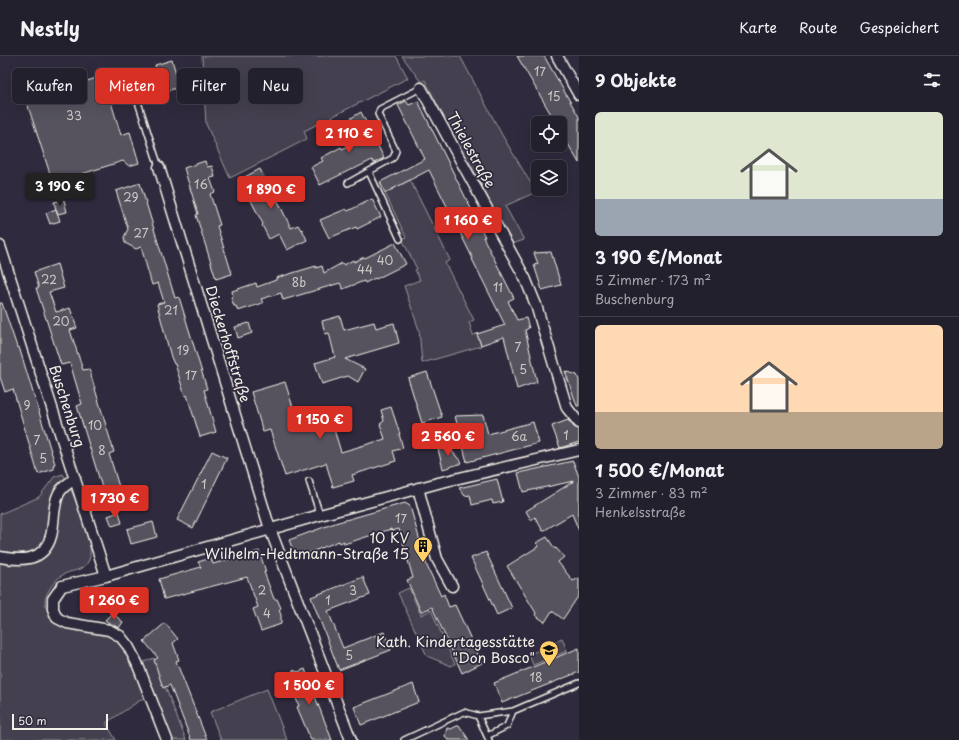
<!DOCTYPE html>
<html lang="de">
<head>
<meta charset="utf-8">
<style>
	body { margin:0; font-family:"Playpen Sans",sans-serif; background:#2f2d3a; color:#f1f3f6; height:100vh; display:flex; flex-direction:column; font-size:15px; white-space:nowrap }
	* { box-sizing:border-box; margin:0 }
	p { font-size:13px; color:#a3a3aa }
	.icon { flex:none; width:22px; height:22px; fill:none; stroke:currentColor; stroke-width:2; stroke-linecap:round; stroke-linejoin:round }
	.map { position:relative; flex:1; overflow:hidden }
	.details { display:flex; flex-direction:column; background:#23202e; width:380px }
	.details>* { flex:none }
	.guide { position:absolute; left:12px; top:12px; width:380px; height:36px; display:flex; gap:8px }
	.fabs { position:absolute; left:531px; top:60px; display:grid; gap:8px }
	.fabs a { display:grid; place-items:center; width:36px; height:36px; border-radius:6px; background:#23202e; box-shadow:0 4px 16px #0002,0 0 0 1px #403e4a; font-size:20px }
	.scale { position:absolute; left:12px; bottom:10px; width:96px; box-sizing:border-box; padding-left:4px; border:2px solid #f4f1e8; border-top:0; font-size:11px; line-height:14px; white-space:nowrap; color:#f4f1e8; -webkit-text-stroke:3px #2f2a3d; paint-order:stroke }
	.price { position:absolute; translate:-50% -34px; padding:0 9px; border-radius:4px; background:#d93025; color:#fff; font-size:13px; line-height:26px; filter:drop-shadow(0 1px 2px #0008) }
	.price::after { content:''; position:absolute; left:50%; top:24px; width:12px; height:9px; margin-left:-6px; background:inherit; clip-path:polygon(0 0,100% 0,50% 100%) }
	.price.current { background:#222; color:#fff }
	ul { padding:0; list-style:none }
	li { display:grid; align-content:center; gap:8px; height:212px; padding:0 16px }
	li+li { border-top:1px solid #403e4a }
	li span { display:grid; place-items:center; height:124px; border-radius:6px; color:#555 }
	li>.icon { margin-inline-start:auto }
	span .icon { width:72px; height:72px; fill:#fffc; stroke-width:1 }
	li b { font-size:17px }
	h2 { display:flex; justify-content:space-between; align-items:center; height:48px; padding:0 16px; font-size:17px }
	.tag { padding:0 14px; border-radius:6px; background:#23202e; box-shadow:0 4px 16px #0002,0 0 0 1px #403e4a; font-size:14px; line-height:36px }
	.tag.current { background:#d93025; color:#fff }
	header { display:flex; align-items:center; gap:24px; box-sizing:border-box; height:56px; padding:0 20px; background:#23202e; border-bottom:1px solid #403e4a }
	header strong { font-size:19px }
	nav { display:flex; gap:22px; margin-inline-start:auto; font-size:14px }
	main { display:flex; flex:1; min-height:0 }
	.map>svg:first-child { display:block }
	.green { fill:#454050; stroke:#9c989c }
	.building { fill:#56525f; stroke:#f4f1e8 }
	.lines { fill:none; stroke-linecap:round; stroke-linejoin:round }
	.service-casing { stroke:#f4f1e8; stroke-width:8 }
	.minor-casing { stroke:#f4f1e8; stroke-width:13 }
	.service { stroke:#2f2a3d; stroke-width:5 }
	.minor { stroke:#2f2a3d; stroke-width:10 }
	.labels { text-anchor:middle; stroke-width:3.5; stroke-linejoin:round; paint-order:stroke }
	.number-label { font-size:12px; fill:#ccc9c6 }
	.street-label { font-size:14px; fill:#f4f1e8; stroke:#2f2a3d }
	.poi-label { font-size:14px; fill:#f4f1e8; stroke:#2f2a3d; text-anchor:end }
</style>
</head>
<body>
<header>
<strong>Nestly</strong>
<nav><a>Karte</a><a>Route</a><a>Gespeichert</a></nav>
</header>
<main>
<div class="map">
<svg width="579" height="684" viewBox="0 0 579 684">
	<rect width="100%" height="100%" fill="#2f2a3d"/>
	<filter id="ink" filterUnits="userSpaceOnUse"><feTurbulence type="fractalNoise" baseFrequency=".025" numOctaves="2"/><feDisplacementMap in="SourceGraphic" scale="8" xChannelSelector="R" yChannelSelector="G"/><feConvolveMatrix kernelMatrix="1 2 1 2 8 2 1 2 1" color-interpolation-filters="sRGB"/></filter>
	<g filter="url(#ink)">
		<path class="green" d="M202 0H396L408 22 304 75 307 83 230 122 206 68Z
			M402 0H460L502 79 536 136 505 150 524 184 512 188 470 107 465 103 425 24 421 26Z
			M410 124 450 204 445 207 474 264 469 266 473 279 477 278 481 290 422 307 419 274 404 230 420 224 415 214 417 213 402 183 406 181 385 137Z
			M63 418C72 434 96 488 89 504 83 517 70 513 61 520 53 526 42 541 46 551 49 558 55 566 62 570 65 572 70 572 74 572 89 575 114 575 124 591 127 597 129 605 131 611L154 602 186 684H170L153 640 142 643 106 667 116 684H0V458L39 441 54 421Z
			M409 532 421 559 431 554 455 608 451 610 427 600 398 537Z
			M562 582 567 595 533 609 529 599Z
			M267 633 287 684H221L210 656Z"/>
		<path class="building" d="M517 0H544L579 61V107L568 88 560 92V67H556Z
			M172 4 180 31 163 36 155 9Z
			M103 20 121 79 130 76 139 107 129 110 123 105 53 127 26 44Z
			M406 45 409 49 418 45 485 181H483L514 242 508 245 517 264 526 262 529 272 525 274 537 326 517 333 504 281 481 289 477 278 505 269 472 203H473L429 114 385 137 380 126 425 103 398 49Z
			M361 56 384 102 374 107 372 104 352 114V113L320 129 311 111 323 105 321 102 341 91 342 93 362 83 351 62Z
			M205 105 207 111 212 110 215 121 210 122 215 136 210 138 220 169 217 170 232 218 216 223 196 159 198 158 184 112Z
			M260 113 266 125H268L291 172 298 169 301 174 302 173 307 184 287 194 279 178 269 183 262 169 263 168 246 135 245 136 239 124Z
			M140 127 175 242 179 241 207 333 204 334 216 376 200 381 187 339 185 340 175 308H174L171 301 168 290 157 248 164 246 158 227 152 229 141 191 136 193 125 187 124 181 128 173 116 135Z
			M372 143 381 161 357 173 356 171 329 182 320 164 346 153 348 155Z
			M64 144 67 156 57 158 54 146Z
			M56 153 60 165 50 168 46 157Z
			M395 187 406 208 376 223 375 222 365 227 364 225 343 233 340 227 283 244 281 237 261 243 263 247 238 255 236 250H234L231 241 233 240 232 235 256 227 257 231 276 224V222L316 210V212L322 210 324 217 342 207 344 209 353 204 354 206 364 201 365 202Z
			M551 196 561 229 542 234 534 209 538 208 534 197Z
			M57 208 64 232 49 236 56 256 70 252 77 272 70 274 83 314 89 313 114 396 109 398 124 447 108 451 77 350 82 348 70 307 61 309 36 232H39L34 216Z
			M0 247H2L17 291H19L55 408 53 409 54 413 38 418 13 333 5 336 0 321Z
			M340 260 344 274 374 266 376 272 394 267 399 287 345 303 365 313 358 326 348 320 322 328 315 307 335 301 329 277 325 278 322 265Z
			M249 267 252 277 238 282 235 271Z
			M565 315 577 319 579 324V350H577Z
			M427 316 442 361 422 367 408 322Z
			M285 326 297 364 300 363 303 373 331 364 341 396 385 383 380 368 384 365 381 354 391 351 400 378H399L403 392 393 395 396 405 352 419 354 425 333 431 326 407 285 420 270 374 263 376 251 336Z
			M483 359 488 378 533 366 539 387 467 406 455 360Z
			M568 364 574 371 579 373V386L560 392 552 370Z
			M446 388 462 407 443 413 438 393Z
			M212 395 227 402 193 472 177 464Z
			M573 405 579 421V475L572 458 543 475 535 461 531 464 526 455 574 425 523 436 518 417Z
			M497 423 503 446 493 448 492 444 472 449 470 439 465 440 459 432Z
			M405 447 410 450 427 510 441 540 444 538 449 551 455 549 482 607 462 617 432 551 421 556 407 524 413 522 399 473 392 475 391 473 344 488V485L340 487 339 485 296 502 289 484 335 467Z
			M119 456 122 467 112 470 108 460Z
			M153 466 157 481 131 488 127 473Z
			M547 481 555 493 556 492 564 501 558 506 573 525 579 522V539L563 563 552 555 545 566 535 559 536 557 507 510 539 490 536 487Z
			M259 495 266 516H264L274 543H277L281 552 279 554 281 559V568L261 575 253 553 258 551 247 521 164 543 159 523 201 511 198 506 211 502 213 508Z
			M486 496 512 552 497 559 471 502Z
			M363 521 370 539 328 555 343 592 384 576 391 594 339 614 311 541Z
			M112 557 123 566 119 572 109 567 105 564Z
			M165 567 178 583 173 587 179 604 176 605 207 684H191L170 629 163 632 154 604 158 602 144 585Z
			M579 592V616L502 647 494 627Z
			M305 613 314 638 332 684H311L297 651 299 650 287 620 292 618 293 614 298 616Z
			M413 628 419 646 361 669 354 651Z
			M459 669 469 684H448L445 680 447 672 451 673Z"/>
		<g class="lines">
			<defs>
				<path id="service" d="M137 43 159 111
					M369 116 400 183
					M348 127 393 102 396 95 378 58 380 53 421 32
					M309 425 320 459
					M478 660 487 680
					M404 684 464 656 478 660 513 655
					M489 684 487 680 507 670 513 655 579 627"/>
				<path id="minor" d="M557 0 579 39
					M421 32 525 222 536 249 567 352 579 367
					M159 111 270 473 351 684
					M0 190 106 520
					M418 432 437 503 452 530
					M0 501C21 505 44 506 51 480 53 473 53 465 54 458 55 450 56 440 61 434 65 429 71 426 75 422
					M167 684 137 607 128 590 120 580 109 574 67 567 57 562 53 553V543L62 530 106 520 320 459 438 427 579 394"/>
			</defs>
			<use href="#service" class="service-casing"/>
			<use href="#minor" class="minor-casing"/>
			<use href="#service" class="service"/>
			<use href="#minor" class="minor"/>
		</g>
	</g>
	<defs>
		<symbol id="building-pin" viewBox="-11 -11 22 30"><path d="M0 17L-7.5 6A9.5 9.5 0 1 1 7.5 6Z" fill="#ffd166" stroke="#2f2a3d"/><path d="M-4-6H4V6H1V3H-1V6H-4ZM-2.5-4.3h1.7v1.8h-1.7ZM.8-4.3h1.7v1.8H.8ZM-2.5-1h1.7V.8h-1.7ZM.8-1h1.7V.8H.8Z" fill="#111"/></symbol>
		<symbol id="school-pin" viewBox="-11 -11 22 30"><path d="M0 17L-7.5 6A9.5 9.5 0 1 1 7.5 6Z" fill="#ffd166" stroke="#2f2a3d"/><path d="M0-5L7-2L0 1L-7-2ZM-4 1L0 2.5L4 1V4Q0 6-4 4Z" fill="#111"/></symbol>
	</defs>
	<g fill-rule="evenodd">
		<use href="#building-pin" x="412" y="479" width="22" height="30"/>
		<use href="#school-pin" x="538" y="583" width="22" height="30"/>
	</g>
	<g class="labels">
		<g class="number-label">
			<text x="540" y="20">17</text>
			<text x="554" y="45">15</text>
			<text x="74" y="64">33</text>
			<text x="201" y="133">16</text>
			<text x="131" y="146">29</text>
			<text x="141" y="182">27</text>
			<text x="385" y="209">40</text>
			<text x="365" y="218">44</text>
			<text x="49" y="228">22</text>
			<text x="299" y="231">8b</text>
			<text x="498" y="236">11</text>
			<text x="171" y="259">21</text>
			<text x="61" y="270">20</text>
			<text x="518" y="296">7</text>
			<text x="183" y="299">19</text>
			<text x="523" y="318">5</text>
			<text x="191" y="324">17</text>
			<text x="27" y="354">9</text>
			<text x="95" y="374">10</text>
			<text x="566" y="384">1</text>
			<text x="519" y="385">6a</text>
			<text x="37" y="389">7</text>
			<text x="102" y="399">8</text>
			<text x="43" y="407">5</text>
			<text x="204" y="433">1</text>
			<text x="401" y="467">17</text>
			<text x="262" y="539">2</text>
			<text x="353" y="539">3</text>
			<text x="328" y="549">1</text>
			<text x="267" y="562">4</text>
			<text x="349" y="604">5</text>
			<text x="536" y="626">18</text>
		</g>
		<g class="street-label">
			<text transform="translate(471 94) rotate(61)" y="5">Thielestraße</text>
			<text transform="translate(228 288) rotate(73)" y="5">Dieckerhoffstraße</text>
			<text transform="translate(67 350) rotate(72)" y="5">Buschenburg</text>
		</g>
		<g class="poi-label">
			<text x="409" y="487">10 KV<tspan x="409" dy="16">Wilhelm-Hedtmann-Straße 15</tspan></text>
			<text x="535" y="591">Kath. Kindertagesstätte<tspan x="535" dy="16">"Don Bosco"</tspan></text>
		</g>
	</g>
</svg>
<div class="fabs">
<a><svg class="icon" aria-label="locate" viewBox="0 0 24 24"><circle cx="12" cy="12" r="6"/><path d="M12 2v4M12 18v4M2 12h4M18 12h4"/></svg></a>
<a><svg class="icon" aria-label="layers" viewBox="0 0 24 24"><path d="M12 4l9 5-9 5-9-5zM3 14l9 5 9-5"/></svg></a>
</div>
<div class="scale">50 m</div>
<b class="price" style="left:349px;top:98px">2 110 €</b>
<b class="price current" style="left:60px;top:151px">3 190 €</b>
<b class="price" style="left:271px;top:154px">1 890 €</b>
<b class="price" style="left:468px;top:185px">1 160 €</b>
<b class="price" style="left:320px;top:384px">1 150 €</b>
<b class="price" style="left:448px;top:401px">2 560 €</b>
<b class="price" style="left:115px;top:463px">1 730 €</b>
<b class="price" style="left:114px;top:565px">1 260 €</b>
<b class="price" style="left:309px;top:650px">1 500 €</b>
<div class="guide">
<a class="tag">Kaufen</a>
<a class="tag current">Mieten</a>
<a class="tag">Filter</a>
<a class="tag">Neu</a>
</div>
</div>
<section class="details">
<h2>9 Objekte<svg class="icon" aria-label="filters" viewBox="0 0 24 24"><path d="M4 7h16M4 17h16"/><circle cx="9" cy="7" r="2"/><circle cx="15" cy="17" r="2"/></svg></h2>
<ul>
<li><span style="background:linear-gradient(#dfe7d0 70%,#9aa5b1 0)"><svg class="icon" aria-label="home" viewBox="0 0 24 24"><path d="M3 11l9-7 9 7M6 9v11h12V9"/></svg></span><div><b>3 190 €/Monat</b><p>5 Zimmer · 173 m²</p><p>Buschenburg</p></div></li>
<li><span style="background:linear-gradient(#ffd9b3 70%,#b9a48a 0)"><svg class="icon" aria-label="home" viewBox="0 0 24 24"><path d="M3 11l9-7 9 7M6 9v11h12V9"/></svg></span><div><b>1 500 €/Monat</b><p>3 Zimmer · 83 m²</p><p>Henkelsstraße</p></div></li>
</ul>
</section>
</main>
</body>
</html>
